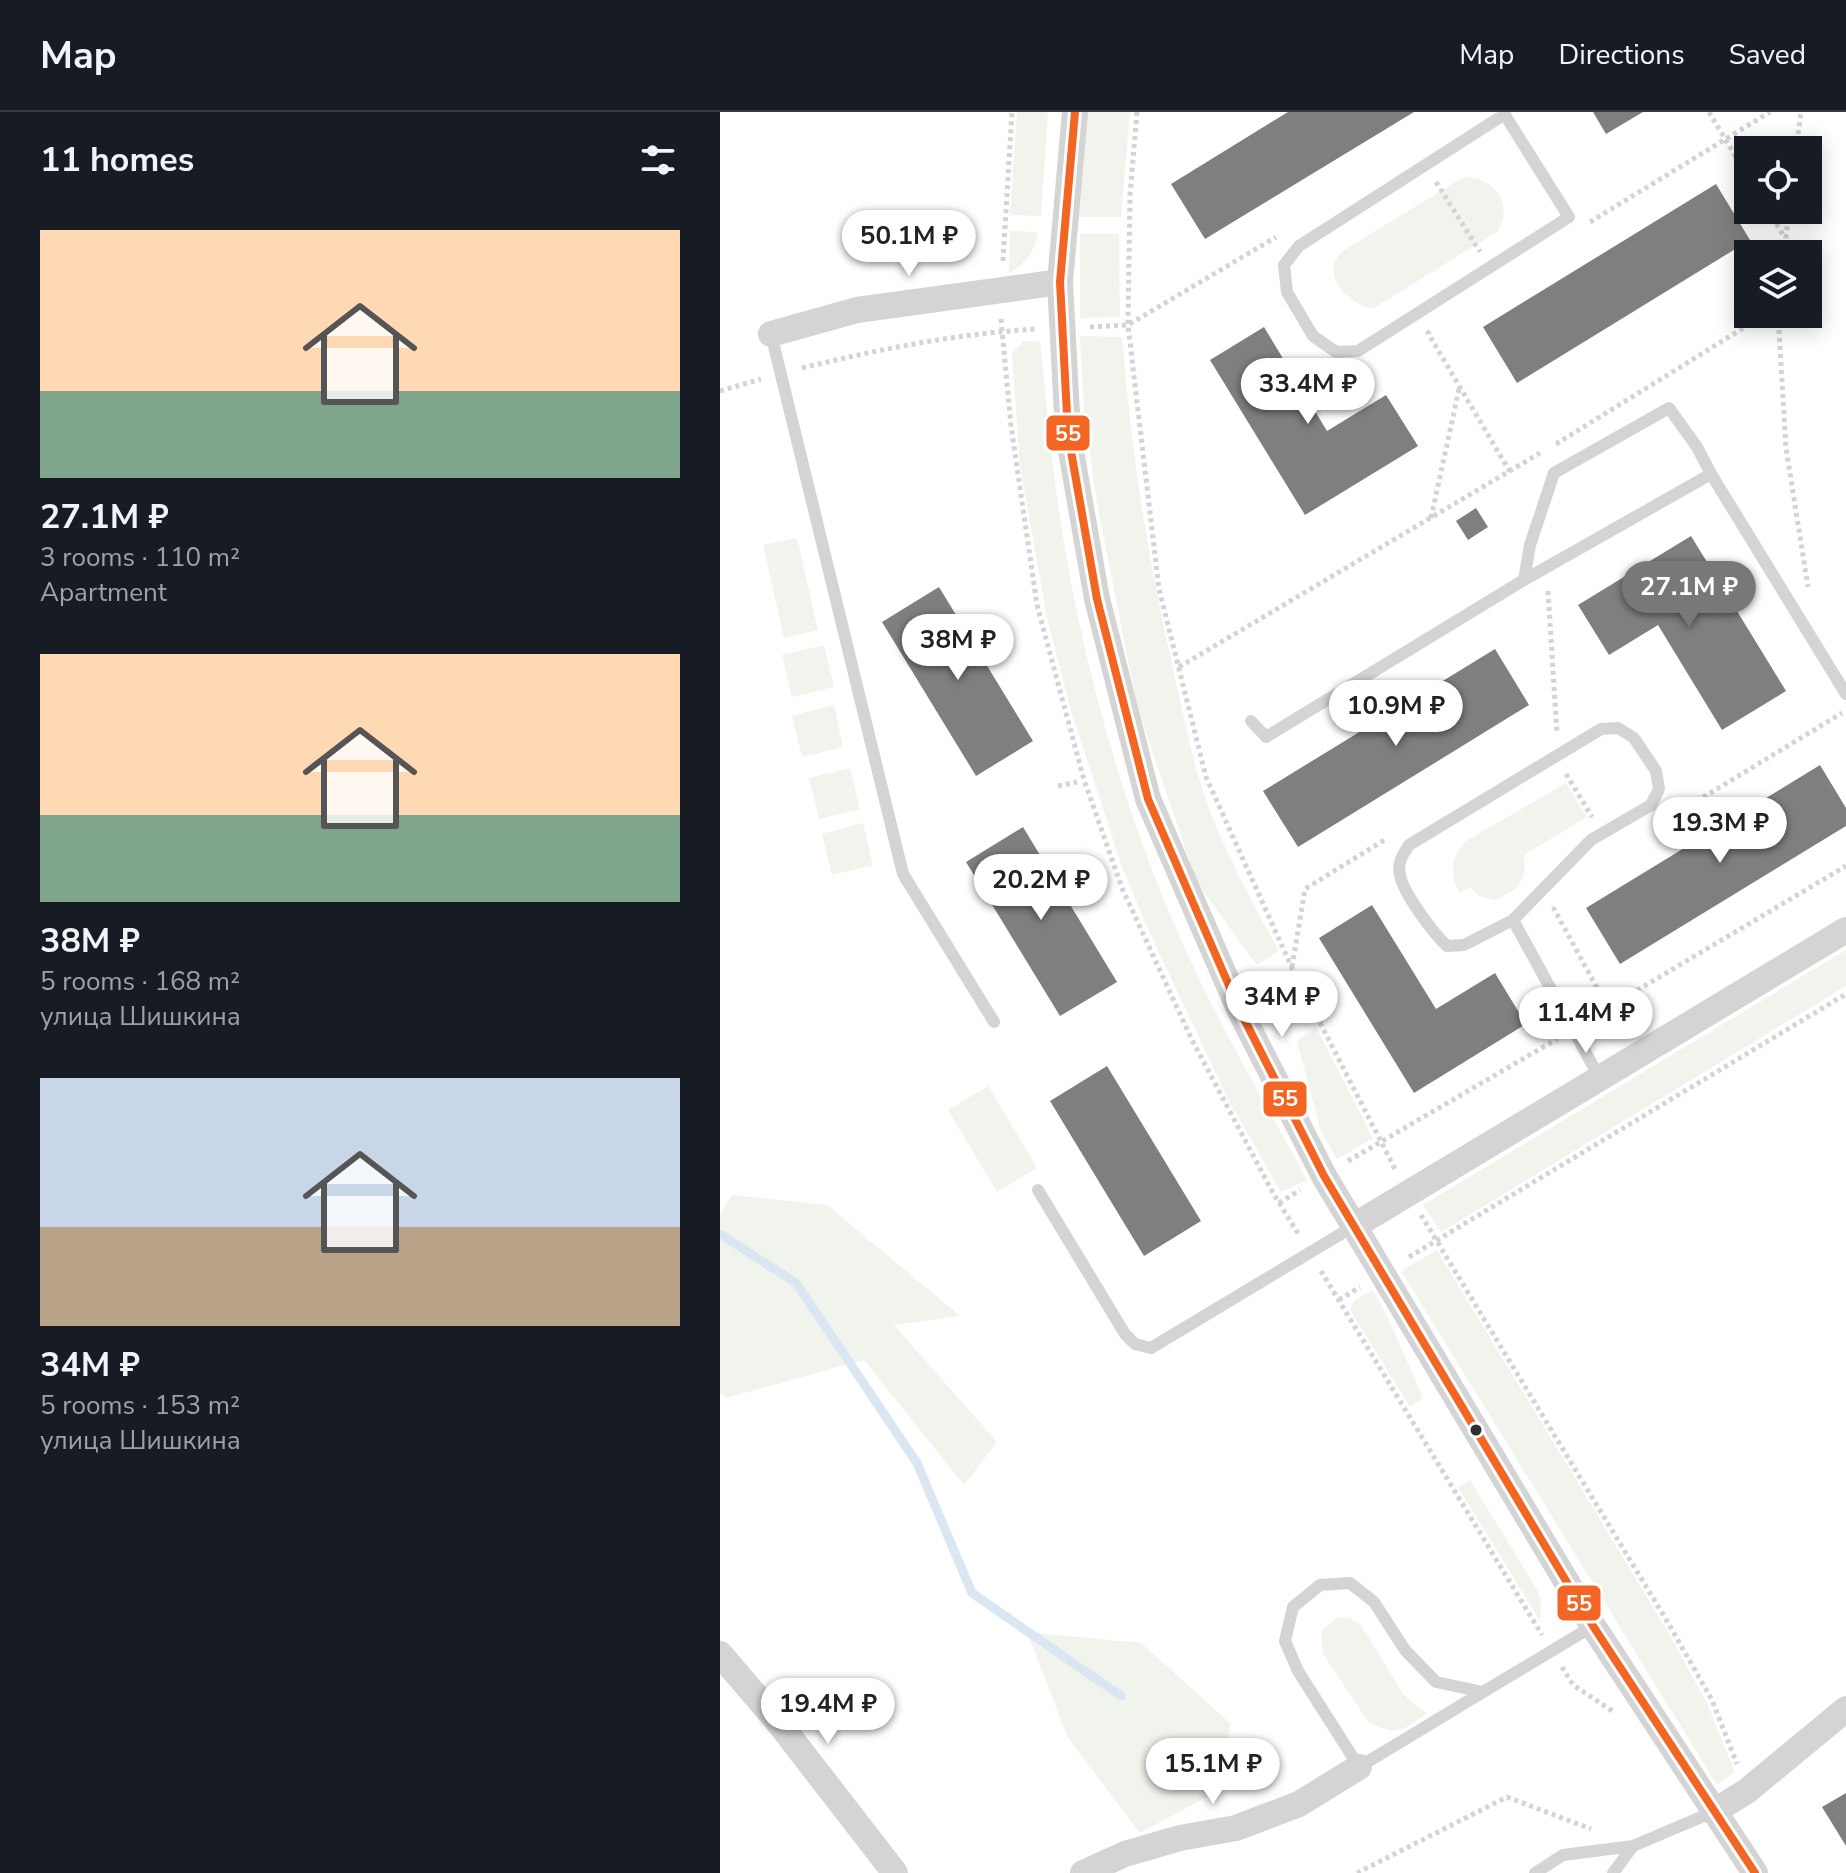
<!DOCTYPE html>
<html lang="en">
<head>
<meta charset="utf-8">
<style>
	body { margin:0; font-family:"Nunito Sans",sans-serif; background:#20242c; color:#f1f3f6; height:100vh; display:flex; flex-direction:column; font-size:30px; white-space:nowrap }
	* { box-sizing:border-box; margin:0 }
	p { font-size:26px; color:#9ea1a6 }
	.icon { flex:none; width:44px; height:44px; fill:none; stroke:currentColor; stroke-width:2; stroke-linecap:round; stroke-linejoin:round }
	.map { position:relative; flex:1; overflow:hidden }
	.side { display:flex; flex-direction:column; background:#171b24; width:720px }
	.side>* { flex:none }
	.controls { position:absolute; left:1014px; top:24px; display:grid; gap:16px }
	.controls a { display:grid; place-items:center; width:88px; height:88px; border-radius:0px; background:#171b24; box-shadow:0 4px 20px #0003; font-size:40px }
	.price { position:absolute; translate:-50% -68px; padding:0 18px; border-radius:28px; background:#fff; color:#222; font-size:26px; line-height:52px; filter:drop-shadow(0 2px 4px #0008) }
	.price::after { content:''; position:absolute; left:50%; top:48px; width:24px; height:18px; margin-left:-12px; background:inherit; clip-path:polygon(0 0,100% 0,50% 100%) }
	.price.active { background:#787878; color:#fff }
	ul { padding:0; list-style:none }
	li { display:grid; align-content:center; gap:16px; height:424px; padding:0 40px }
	li span { display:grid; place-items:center; height:248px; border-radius:0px; color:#555 }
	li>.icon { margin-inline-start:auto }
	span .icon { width:144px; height:144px; fill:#fffc; stroke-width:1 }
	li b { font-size:34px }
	h2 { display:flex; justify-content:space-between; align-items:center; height:96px; padding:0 40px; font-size:34px }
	header { display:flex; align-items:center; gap:48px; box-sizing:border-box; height:112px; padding:0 40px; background:#171b24; border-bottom:2px solid #363941 }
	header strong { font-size:38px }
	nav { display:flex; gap:44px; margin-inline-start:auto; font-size:28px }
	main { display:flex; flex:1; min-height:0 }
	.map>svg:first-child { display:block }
	.green { fill:#f0f4ec }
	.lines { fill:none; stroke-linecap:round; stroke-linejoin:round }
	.stream { stroke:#dae6f1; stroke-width:9 }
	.building { fill:#7f7f7f }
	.path { stroke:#d4d4d4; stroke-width:5; stroke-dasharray:4 4; stroke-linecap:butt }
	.service { stroke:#d4d4d4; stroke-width:12 }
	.minor { stroke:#d4d4d4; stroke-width:26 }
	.bus-1-casing { stroke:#fff; stroke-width:14 }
	.bus-1 { stroke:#f26522; stroke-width:8 }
	.bus-dot { fill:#2f2f2f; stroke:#fff; stroke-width:3 }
	.line-badge { stroke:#fff; stroke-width:3 }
	.badge-label { font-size:22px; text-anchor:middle; font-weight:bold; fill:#fff }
</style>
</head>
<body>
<header>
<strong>Map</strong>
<nav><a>Map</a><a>Directions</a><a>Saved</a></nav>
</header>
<main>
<section class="side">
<h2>11 homes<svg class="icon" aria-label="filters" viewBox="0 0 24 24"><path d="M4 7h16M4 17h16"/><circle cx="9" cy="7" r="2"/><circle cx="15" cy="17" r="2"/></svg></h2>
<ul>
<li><span style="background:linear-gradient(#ffd9b3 65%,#7fa58c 0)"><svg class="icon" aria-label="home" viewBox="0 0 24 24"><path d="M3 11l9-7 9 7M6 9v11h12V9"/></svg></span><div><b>27.1M ₽</b><p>3 rooms · 110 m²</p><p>Apartment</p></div></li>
<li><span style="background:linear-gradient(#ffd9b3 65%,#7fa58c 0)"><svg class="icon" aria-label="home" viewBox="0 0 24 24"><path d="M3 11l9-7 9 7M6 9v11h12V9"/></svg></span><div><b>38M ₽</b><p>5 rooms · 168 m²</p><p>улица Шишкина</p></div></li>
<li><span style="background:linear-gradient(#c9d6e8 60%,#b9a48a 0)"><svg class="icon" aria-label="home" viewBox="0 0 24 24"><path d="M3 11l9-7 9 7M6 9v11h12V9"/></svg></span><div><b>34M ₽</b><p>5 rooms · 153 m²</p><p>улица Шишкина</p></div></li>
</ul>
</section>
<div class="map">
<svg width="1126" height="1761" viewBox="0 0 1126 1761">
	<rect width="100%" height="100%" fill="#fff"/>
	<path class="green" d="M297 0H328L321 104 290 103Z
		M364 0H410L401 105H357Z
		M744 65C775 65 794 92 778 119L654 196C635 196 609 173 614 152 615 147 619 144 621 140Z
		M290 119 318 120C314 141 307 150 289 161Z
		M360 122H399L400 205 360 206Z
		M360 224 402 225C411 339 428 450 454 561 464 608 474 657 491 702 510 750 534 794 559 839L537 853 477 771 417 594 377 391 364 300Z
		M304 229 320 230C326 284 330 338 338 392 359 538 399 686 458 821 495 907 543 986 587 1068L561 1080 508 987 428 817 402 755 350 595 327 506 300 354 292 241Z
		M77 426 98 518 64 526 43 433Z
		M104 533 114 575 72 585 62 543Z
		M114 593 123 635 82 645 72 604Z
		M130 656 140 697 99 707 89 666Z
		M846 671 867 705 804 743C807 770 799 777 775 788L759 784 750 775 739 781C730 760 730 746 746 729Z
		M143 711 153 753 112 763 102 722Z
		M1126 838V874L721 1120 703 1093Z
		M596 915 653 1026 617 1047 601 1020 577 929Z
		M268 974 317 1056 277 1080 228 998Z
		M12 1083 107 1093 240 1204 174 1213 277 1330 244 1373 144 1248 6 1286 0 1281V1103Z
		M717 1138 945 1515 987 1591 1015 1660 997 1673 681 1159Z
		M653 1178 669 1208 703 1286 690 1295 630 1198 634 1189Z
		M750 1368 816 1476 821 1488 820 1509 738 1375Z
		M618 1505 629 1506 640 1512 684 1583 707 1602 685 1616 671 1619 649 1611 603 1542 601 1519Z
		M307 1520 421 1531 511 1612 494 1681 420 1721 348 1626Z"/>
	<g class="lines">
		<path class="stream" d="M0 1122 76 1171 197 1351 252 1481 401 1584"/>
	</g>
	<path class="building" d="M568 0H694L485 127 451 72Z
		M873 0H923L886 22Z
		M996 72 1030 128 797 271 763 215Z
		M544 215 607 319 666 283 698 334 585 403 490 248Z
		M756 396 768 415 748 428 736 409Z
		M971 424 1066 579 1002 618 938 513 889 543 858 493Z
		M219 475 313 629 256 664 162 510Z
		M775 537 809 593 578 735 543 679Z
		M1100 653 1126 696V714L900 852 866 796Z
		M303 715 397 870 340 904 246 750Z
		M652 793 716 897 775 861 806 912 694 981 599 826Z
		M387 954 481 1109 424 1144 330 989Z
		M1126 1681V1734L1102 1695Z"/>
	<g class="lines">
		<path class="path" d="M417 0 410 83 408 213 439 477 486 665 572 856 676 1059
			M989 0 1028 65
			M1076 38 1081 0
			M716 70 760 140
			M1048 98 1065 126
			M870 110 1050 0
			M1064 142 1069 98
			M283 149 292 0
			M1058 202 1066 336 1088 475
			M281 207 291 314 317 493 364 668 402 776 471 926 553 1081 579 1123
			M370 215 408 213 556 125
			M710 219 708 221 790 360
			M82 256C161 237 234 222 316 217
			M0 279 41 267
			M836 332 1046 202
			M711 406 739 277
			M828 479 837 621
			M459 555 820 341
			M846 662 872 705
			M338 674 357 670
			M949 706 1122 601
			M835 795 834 797 888 896
			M572 855 585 777 666 727
			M869 907 1126 754
			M628 1049 837 927
			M559 1091 580 1078
			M701 1103 947 1509 992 1588 1017 1652
			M689 1145 1126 882
			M601 1159 822 1523
			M619 1188 640 1175
			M842 1555 853 1573 894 1600
			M637 1761 787 1685 871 1717"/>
		<path class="service" d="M783 0 849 105 638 239 616 240 593 224 567 180 564 153 579 134 785 2
			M51 222 183 762 274 910
			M804 468 991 362
			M531 609 546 625 804 468 810 433 834 361 949 296 977 335 991 362 1126 582
			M793 808 744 833 727 834C714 822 683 781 680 763 677 751 683 742 689 733L881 617 898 616 914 626 936 659 939 677 931 693 871 728 793 808 879 965
			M318 1078 405 1222 415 1232 431 1236 634 1114
			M763 1580 639 1655 578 1559 565 1529 573 1495 600 1473 630 1471 654 1490 685 1538 716 1570 763 1580 873 1514
			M815 1761 843 1743 913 1734
			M893 1761 913 1734 993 1700"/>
		<path class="minor" d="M355 0 340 170 348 322 377 487 428 687 520 899 604 1064 873 1514 1035 1761
			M51 222 137 198 340 170
			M634 1114 1126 818
			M0 1542 59 1611 175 1761
			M993 1700 1027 1679 1126 1597
			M363 1761 405 1742 460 1726 516 1716 579 1692 639 1655"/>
		<defs>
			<path id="bus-1" d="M355 0 340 170 348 322 377 487 428 687 520 899 604 1064 873 1514 1035 1761"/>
		</defs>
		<use href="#bus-1" class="bus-1-casing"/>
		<use href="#bus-1" class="bus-1"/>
	</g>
	<circle class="bus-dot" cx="756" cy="1318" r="7"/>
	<g class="line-badge">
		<rect x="325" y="302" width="46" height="38" rx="8" fill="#f26522"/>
		<rect x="542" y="968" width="46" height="38" rx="8" fill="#f26522"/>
		<rect x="836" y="1472" width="46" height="38" rx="8" fill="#f26522"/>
	</g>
	<g class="badge-label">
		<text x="348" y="329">55</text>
		<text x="565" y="994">55</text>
		<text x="859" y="1499">55</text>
	</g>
</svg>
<div class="controls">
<a><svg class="icon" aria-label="locate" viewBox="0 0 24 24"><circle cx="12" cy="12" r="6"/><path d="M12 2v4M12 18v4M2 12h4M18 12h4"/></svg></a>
<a><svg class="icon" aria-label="layers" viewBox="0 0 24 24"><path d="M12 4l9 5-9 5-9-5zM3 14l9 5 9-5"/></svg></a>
</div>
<b class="price" style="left:189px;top:166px">50.1M ₽</b>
<b class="price" style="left:588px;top:314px">33.4M ₽</b>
<b class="price active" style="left:969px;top:517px">27.1M ₽</b>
<b class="price" style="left:238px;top:570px">38M ₽</b>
<b class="price" style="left:676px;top:636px">10.9M ₽</b>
<b class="price" style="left:1000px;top:753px">19.3M ₽</b>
<b class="price" style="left:321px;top:810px">20.2M ₽</b>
<b class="price" style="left:562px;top:927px">34M ₽</b>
<b class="price" style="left:866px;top:943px">11.4M ₽</b>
<b class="price" style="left:108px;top:1634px">19.4M ₽</b>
<b class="price" style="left:493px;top:1694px">15.1M ₽</b>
</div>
</main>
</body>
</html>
